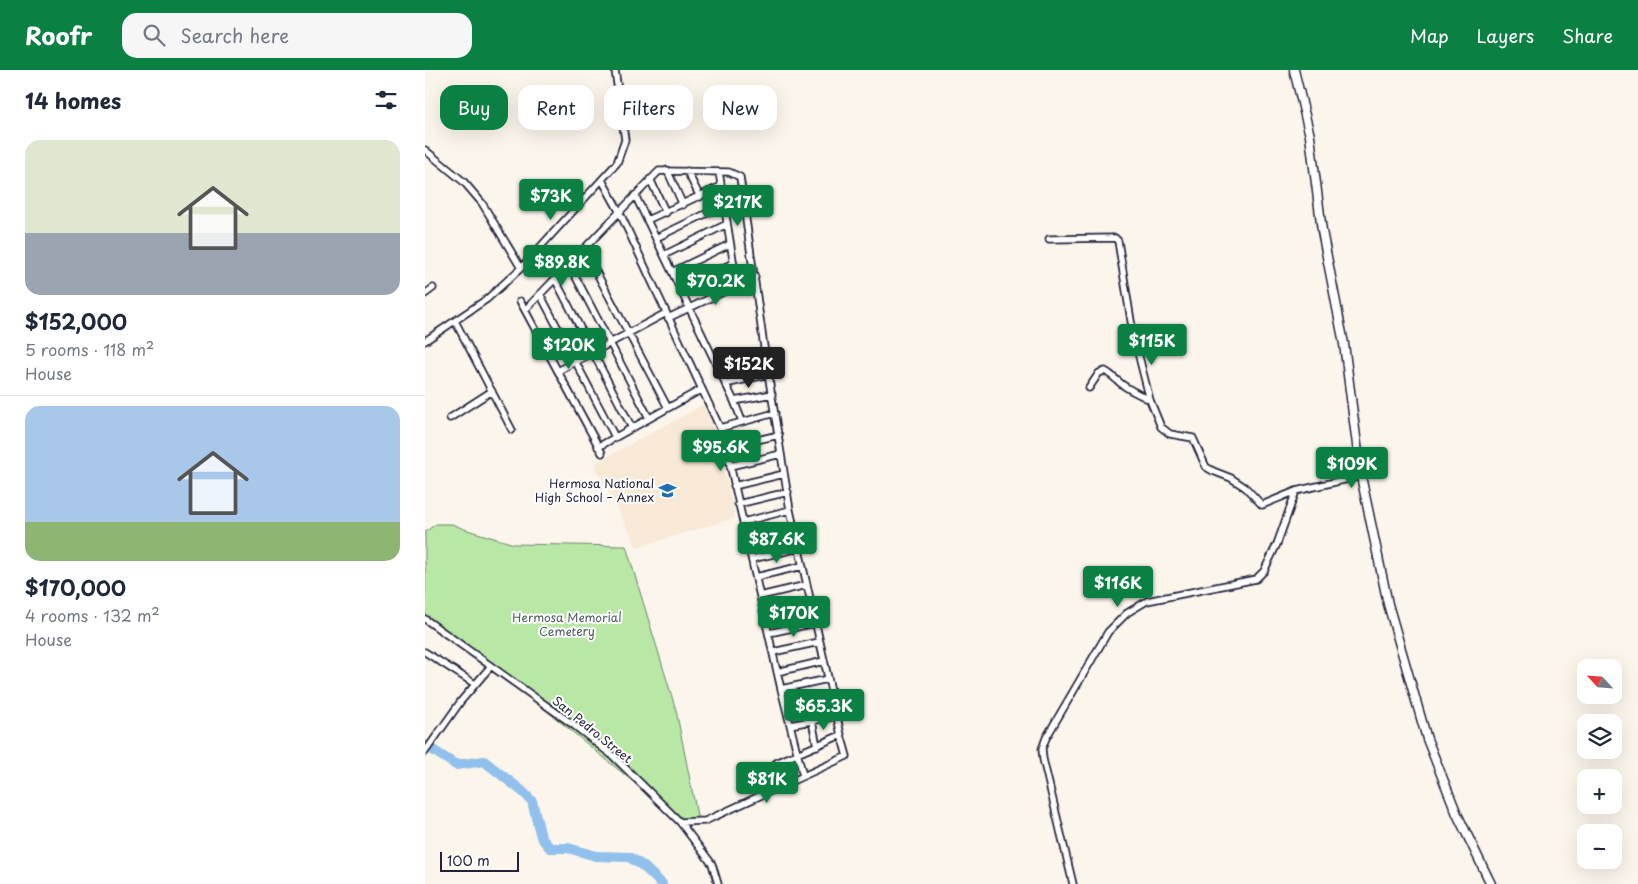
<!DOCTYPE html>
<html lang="en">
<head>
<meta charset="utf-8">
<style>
	body { margin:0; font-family:"Playpen Sans",sans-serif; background:#f6f6f7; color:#1f2937; height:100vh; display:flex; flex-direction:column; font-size:19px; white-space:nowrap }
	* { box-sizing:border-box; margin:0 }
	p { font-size:16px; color:#747a83 }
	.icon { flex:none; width:28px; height:28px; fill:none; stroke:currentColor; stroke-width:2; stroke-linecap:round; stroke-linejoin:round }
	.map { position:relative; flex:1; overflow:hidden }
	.side { display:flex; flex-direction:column; background:#fff; width:425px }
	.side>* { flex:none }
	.top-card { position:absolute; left:15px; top:15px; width:475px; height:45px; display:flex; gap:10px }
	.needle { width:32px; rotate:296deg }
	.buttons { position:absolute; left:1152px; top:589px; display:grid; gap:10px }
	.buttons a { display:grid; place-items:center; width:45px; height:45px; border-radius:10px; background:#fff; box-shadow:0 5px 20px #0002; font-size:25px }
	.scale { position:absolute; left:15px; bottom:12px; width:79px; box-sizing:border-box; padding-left:5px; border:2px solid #22223b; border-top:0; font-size:14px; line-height:18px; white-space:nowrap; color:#22223b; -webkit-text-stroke:4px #fff; paint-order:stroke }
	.price { position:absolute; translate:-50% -42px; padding:0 11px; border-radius:5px; background:#0b8043; color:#fff; font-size:16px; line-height:32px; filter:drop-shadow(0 1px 2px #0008) }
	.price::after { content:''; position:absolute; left:50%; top:30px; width:15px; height:11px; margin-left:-8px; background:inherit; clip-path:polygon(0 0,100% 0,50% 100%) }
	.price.current { background:#222; color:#fff }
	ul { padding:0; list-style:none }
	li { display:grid; align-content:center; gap:10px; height:265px; padding:0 25px }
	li+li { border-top:1px solid #e0e1e3 }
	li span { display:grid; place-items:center; height:155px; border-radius:15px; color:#555 }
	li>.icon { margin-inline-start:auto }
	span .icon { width:90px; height:90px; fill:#fffc; stroke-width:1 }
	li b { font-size:21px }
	h2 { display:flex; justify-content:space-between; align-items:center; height:60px; padding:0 25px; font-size:21px }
	.chip { padding:0 18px; border-radius:15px; background:#fff; box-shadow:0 5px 20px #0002; font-size:18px; line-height:45px }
	.chip.current { background:#0b8043; color:#fff }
	header { display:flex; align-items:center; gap:30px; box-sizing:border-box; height:70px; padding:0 25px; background:#0b8043; color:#fff }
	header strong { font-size:24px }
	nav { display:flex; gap:28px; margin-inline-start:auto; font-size:18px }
	.search { width:350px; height:45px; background:#f6f6f7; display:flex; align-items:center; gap:12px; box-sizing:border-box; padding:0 18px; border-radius:15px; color:#747a83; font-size:19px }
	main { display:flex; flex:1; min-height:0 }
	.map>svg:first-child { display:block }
	.built { fill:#f7e9d5 }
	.green { fill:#b8e7a6; stroke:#6d8470 }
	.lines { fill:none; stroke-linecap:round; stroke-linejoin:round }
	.river { stroke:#90c0eb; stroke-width:10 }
	.street-casing { stroke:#22223b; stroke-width:9 }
	.secondary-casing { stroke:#22223b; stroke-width:11 }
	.street { stroke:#fff; stroke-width:5.5 }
	.secondary { stroke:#fff; stroke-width:8 }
	.labels { text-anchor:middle; stroke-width:4; stroke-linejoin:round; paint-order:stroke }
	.poi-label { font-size:12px; fill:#22223b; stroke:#fff; text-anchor:end }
	.park-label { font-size:12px; fill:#4f5d5b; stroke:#fff }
	.street-label { font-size:12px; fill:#22223b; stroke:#fff }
</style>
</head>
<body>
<header>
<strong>Roofr</strong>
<div class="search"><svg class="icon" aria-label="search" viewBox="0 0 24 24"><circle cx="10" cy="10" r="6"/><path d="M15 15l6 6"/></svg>Search here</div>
<nav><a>Map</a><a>Layers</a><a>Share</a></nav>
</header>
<main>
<section class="side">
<h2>14 homes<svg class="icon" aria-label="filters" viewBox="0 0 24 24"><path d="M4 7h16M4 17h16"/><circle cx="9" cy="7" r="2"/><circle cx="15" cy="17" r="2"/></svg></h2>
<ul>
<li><span style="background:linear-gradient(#dfe7d0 60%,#9aa5b1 0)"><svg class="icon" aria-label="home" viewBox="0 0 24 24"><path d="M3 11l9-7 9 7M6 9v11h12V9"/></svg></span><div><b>$152,000</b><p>5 rooms · 118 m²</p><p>House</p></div></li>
<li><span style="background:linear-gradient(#a9c7e8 75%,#8fb573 0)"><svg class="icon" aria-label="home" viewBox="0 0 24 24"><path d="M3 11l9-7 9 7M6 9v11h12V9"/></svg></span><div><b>$170,000</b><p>4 rooms · 132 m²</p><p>House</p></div></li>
</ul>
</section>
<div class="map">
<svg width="1213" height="814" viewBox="0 0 1213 814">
	<rect width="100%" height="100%" fill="#fbf5ec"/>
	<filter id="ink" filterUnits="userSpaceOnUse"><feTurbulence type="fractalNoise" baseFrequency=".02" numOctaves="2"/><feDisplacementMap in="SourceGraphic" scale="10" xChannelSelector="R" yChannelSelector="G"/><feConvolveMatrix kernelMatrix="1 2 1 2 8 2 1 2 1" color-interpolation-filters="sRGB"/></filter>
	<g filter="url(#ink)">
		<path class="built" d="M278 335 291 364 310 448 212 477 169 394Z"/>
		<path class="green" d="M11 454H27L39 459 89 474 201 476 251 640 273 750 257 752 71 599 0 547V462Z"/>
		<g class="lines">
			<path class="river" d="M0 675 31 695 59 691 97 721 107 731 116 767 125 778H143L171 786 204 787 218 796 237 814"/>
			<defs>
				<path id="street" d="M0 80 39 112 57 133 96 198
					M242 100 258 135
					M262 101 275 127
					M294 102 312 215
					M225 109 241 143
					M177 110 194 141 295 358 301 377 356 619 378 706
					M210 125 309 331 317 351
					M222 150 296 116
					M231 168 299 135
					M624 169 690 168 693 171 708 263 725 330 736 357 745 364 768 368 781 397 788 401 806 408 821 418 837 435 871 421
					M159 179 243 338
					M239 185 302 154
					M144 194 224 348
					M247 202 305 174
					M130 209 207 358
					M255 219 308 193
					M0 224 8 218
					M115 224 190 367
					M95 231 177 383
					M100 240 234 101 304 102 315 107 340 284 365 440 416 665 422 686 280 751 255 752
					M243 248 330 207
					M30 251 87 360
					M0 271 62 229 96 198 192 93 200 70 190 0
					M292 295 340 284
					M133 301 241 243
					M300 314 344 304
					M664 318 674 303 680 301C686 304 688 307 693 311 701 319 714 324 725 330
					M309 331 347 324
					M25 348 67 321
					M295 358 350 343
					M173 377 277 319
					M301 377 354 365
					M305 396 356 384
					M309 416 359 404
					M313 434 363 422
					M318 452 365 440
					M322 470 369 458
					M327 489 374 478
					M331 507 377 496
					M335 526 382 515
					M340 545 386 535
					M0 549 150 656 188 686 255 752 287 794 293 814
					M344 563 390 553
					M0 582 50 614
					M348 582 394 572
					M352 602 399 591
					M356 619 403 609
					M361 638 407 627
					M387 651 392 676
					M365 655 411 646
					M0 682 36 631 66 596
					M351 693 416 665
					M648 814 618 689 617 679 621 668 683 562 702 543 722 531 831 509 839 501 852 474 871 421 936 406"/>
				<path id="secondary" d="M869 0 885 66 897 161 919 274 936 406 963 534 1002 669 1032 744 1066 814"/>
			</defs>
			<use href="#street" class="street-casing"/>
			<use href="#secondary" class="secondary-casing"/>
			<use href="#street" class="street"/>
			<use href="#secondary" class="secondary"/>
		</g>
	</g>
	<defs>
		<symbol id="school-bare" viewBox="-9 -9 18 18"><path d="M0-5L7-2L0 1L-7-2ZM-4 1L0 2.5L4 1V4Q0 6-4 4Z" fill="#1f6fb2" stroke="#fff" stroke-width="2.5" paint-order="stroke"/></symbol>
	</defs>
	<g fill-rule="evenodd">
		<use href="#school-bare" x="230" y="408" width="25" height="25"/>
	</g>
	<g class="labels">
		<g class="poi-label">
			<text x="229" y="418">Hermosa National<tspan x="229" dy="14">High School – Annex</tspan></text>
		</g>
		<g class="park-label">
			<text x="142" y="552">Hermosa Memorial<tspan x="142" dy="14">Cemetery</tspan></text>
		</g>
		<g class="street-label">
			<text transform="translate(167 660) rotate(39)" y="4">San Pedro Street</text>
		</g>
	</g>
</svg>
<div class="buttons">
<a><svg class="needle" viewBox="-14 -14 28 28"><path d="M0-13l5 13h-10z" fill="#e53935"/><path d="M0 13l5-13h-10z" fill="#747a83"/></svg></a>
<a><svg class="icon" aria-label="layers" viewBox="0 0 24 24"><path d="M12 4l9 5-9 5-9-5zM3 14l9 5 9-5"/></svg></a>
<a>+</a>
<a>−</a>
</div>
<div class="scale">100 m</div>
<b class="price" style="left:126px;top:151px">$73K</b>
<b class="price" style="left:313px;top:157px">$217K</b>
<b class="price" style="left:137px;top:217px">$89.8K</b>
<b class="price" style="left:291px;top:236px">$70.2K</b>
<b class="price" style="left:727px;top:296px">$115K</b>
<b class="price" style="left:144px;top:300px">$120K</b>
<b class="price current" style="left:324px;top:319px">$152K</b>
<b class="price" style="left:296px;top:402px">$95.6K</b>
<b class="price" style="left:927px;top:419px">$109K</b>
<b class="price" style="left:352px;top:494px">$87.6K</b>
<b class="price" style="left:693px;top:538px">$116K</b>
<b class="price" style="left:369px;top:568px">$170K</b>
<b class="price" style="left:399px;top:661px">$65.3K</b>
<b class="price" style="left:342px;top:734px">$81K</b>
<div class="top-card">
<a class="chip current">Buy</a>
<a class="chip">Rent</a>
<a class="chip">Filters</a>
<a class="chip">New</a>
</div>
</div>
</main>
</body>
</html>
